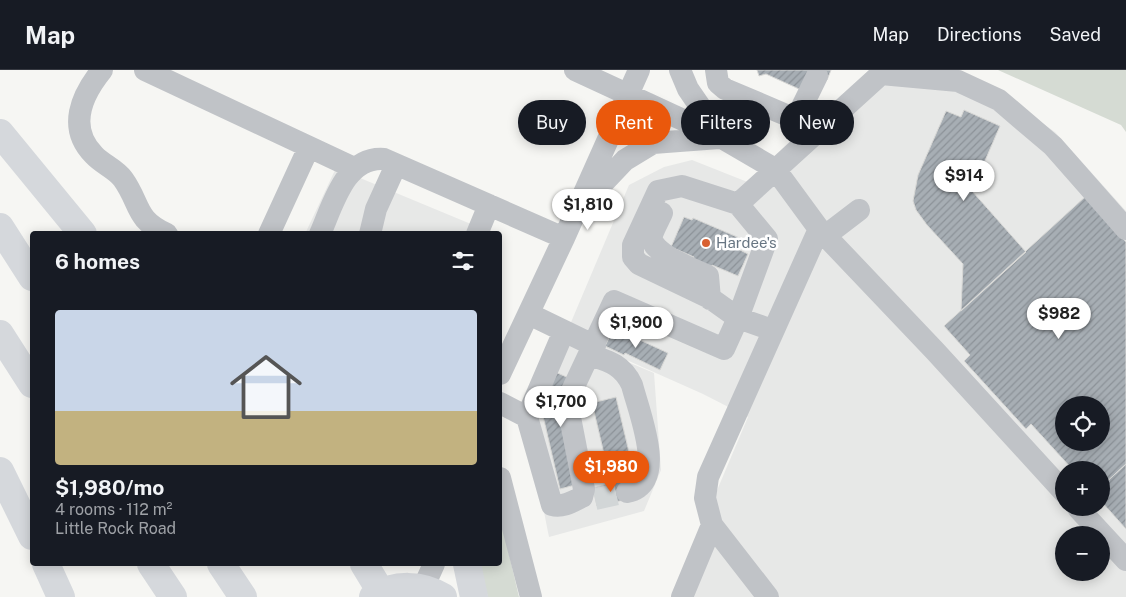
<!DOCTYPE html>
<html lang="en">
<head>
<meta charset="utf-8">
<style>
	body { margin:0; font-family:"Public Sans",sans-serif; background:#242831; color:#f1f3f6; height:100vh; display:flex; flex-direction:column; font-size:19px; white-space:nowrap }
	* { box-sizing:border-box; margin:0 }
	p { font-size:16px; color:#9ea1a6 }
	.icon { flex:none; width:28px; height:28px; fill:none; stroke:currentColor; stroke-width:2; stroke-linecap:round; stroke-linejoin:round }
	.map { position:relative; flex:1; overflow:hidden }
	.details { position:absolute; left:30px; top:161px; width:472px; height:335px; display:flex; flex-direction:column; background:#171b24; border-radius:5px; box-shadow:0 2px 12px #0003 }
	.details>* { flex:none }
	.hud { position:absolute; left:518px; top:30px; width:475px; height:45px; display:flex; gap:10px }
	.tools { position:absolute; left:1055px; top:326px; display:grid; gap:10px }
	.tools a { display:grid; place-items:center; width:55px; height:55px; border-radius:50%; background:#171b24; box-shadow:0 2px 12px #0003; font-size:25px }
	.price { position:absolute; translate:-50% -42px; padding:0 11px; border-radius:18px; background:#fff; color:#222; font-size:16px; line-height:32px; filter:drop-shadow(0 1px 2px #0008) }
	.price::after { content:''; position:absolute; left:50%; top:30px; width:15px; height:11px; margin-left:-8px; background:inherit; clip-path:polygon(0 0,100% 0,50% 100%) }
	.price.on { background:#ea580c; color:#fff }
	ul { padding:0; list-style:none }
	li { display:grid; align-content:center; gap:10px; height:265px; padding:0 25px }
	li+li { border-top:1px solid #363941 }
	li span { display:grid; place-items:center; height:155px; border-radius:5px; color:#555 }
	li>.icon { margin-inline-start:auto }
	span .icon { width:90px; height:90px; fill:#fffc; stroke-width:1 }
	li b { font-size:21px }
	h2 { display:flex; justify-content:space-between; align-items:center; height:60px; padding:0 25px; font-size:21px }
	.tag { padding:0 18px; border-radius:22px; background:#171b24; box-shadow:0 2px 12px #0003; font-size:18px; line-height:45px }
	.tag.on { background:#ea580c; color:#fff }
	header { display:flex; align-items:center; gap:30px; box-sizing:border-box; height:70px; padding:0 25px; background:#171b24; border-bottom:1px solid #363941 }
	header strong { font-size:24px }
	nav { display:flex; gap:28px; margin-inline-start:auto; font-size:18px }
	.map>svg:first-child { display:block }
	.built { fill:#e7e8e7; fill-rule:evenodd }
	.grass { fill:#d5dbd3 }
	.building { fill:url(#building-hatch); stroke:#d8d8d6; fill-rule:evenodd }
	.lines { fill:none; stroke-linecap:round; stroke-linejoin:round }
	.minor-tunnel { stroke:#d2d6d7; stroke-width:22; stroke-dasharray:22 11; stroke-linecap:butt }
	.minor { stroke:#c0c3c7; stroke-width:22 }
	.highway { stroke:#d5d8dc; stroke-width:28 }
	.poi-dot { fill:#d86031; stroke:#fff; stroke-width:2 }
	.labels { text-anchor:middle; stroke-width:5; stroke-linejoin:round; paint-order:stroke }
	.poi-label { font-size:15px; fill:#677582; stroke:#fff; text-anchor:start }
</style>
</head>
<body>
<header>
<strong>Map</strong>
<nav><a>Map</a><a>Directions</a><a>Saved</a></nav>
</header>
<div class="map">
<svg width="1126" height="527" viewBox="0 0 1126 527">
	<defs>
		<pattern id="building-hatch" width="6" height="6" patternUnits="userSpaceOnUse" patternTransform="scale(1.25)"><rect width="6" height="6" fill="#a7aeb4"/><path d="M-1 1l2-2M0 6l6-6M5 7l2-2" fill="none" stroke="#8c9298"/></pattern>
	</defs>
	<rect width="100%" height="100%" fill="#f6f6f3"/>
	<path class="built" d="M869 0H929L990 17 1055 62 1126 141V527H672L748 347 703 324 602 279 569 257 629 115 664 97 692 90 750 113 785 76ZM1064 335H1101V372H1064ZM1064 400H1101V438H1064ZM1064 465H1101V502H1064Z
		M336 98 495 164H305Z
		M559 263 654 303 661 400 644 441 549 467 524 341Z"/>
	<path class="grass" d="M998 0H1126V62L1121 55Z
		M500 446 519 527H488L478 494H500Z"/>
	<path class="building" d="M757 0H831L827 10 799 19 766 4 759 6Z
		M964 40 1000 56 972 121 1026 182 961 241 963 194 927 155 916 140 913 131 918 105 946 41 961 47Z
		M1086 126 1126 172V394L1101 417V400H1073L1031 354 1026 359 964 291 970 285 944 256ZM1064 335H1101V372H1064Z
		M684 147 692 150 693 148 742 169 738 179 748 184 738 206 712 195 709 201 692 193 694 187 671 177Z
		M614 258 668 283 660 300 625 283 624 285 605 276Z
		M553 301 571 309 579 414 560 419 540 333Z
		M616 327 629 382 605 388 592 333Z
		M1126 394V459L1101 431V417Z
		M624 410 628 429 597 436 593 418Z"/>
	<g class="lines">
		<path class="minor-tunnel" d="M595 429 627 422"/>
		<path class="minor" d="M102 0C81 26 67 58 94 85 102 94 116 99 123 109 141 134 134 149 167 164
			M145 0 354 98
			M575 0 722 68 775 99 819 159 935 281 1064 422
			M680 0 688 19 721 67
			M716 0 718 13 725 19 798 50 813 63
			M796 49 817 6
			M682 116 738 134 767 169 738 248 710 228 639 194 633 187V175L658 121Z
			M588 129 625 90 653 73 719 68
			M738 134 881 4 958 11 999 30 1053 76 1126 159
			M662 143C659 150 654 158 652 165 648 183 694 199 708 206L710 229
			M269 164 309 77
			M320 164C333 135 345 86 384 89L564 168
			M370 164 376 139 396 95
			M477 164 489 135
			M825 166 859 140
			M529 244 595 276
			M590 285C609 291 623 295 632 315 639 343 669 414 627 422
			M500 304 564 168 639 0
			M500 333 527 347 552 435C562 438 572 432 582 427L584 419 568 337 569 327 614 231 724 279 738 248 772 260
			M527 347 564 261
			M500 408 531 527
			M1078 438 1126 490
			M419 527 434 494
			M682 527 712 455
			M768 527 712 455 705 428 708 407 819 159"/>
		<path class="highway" d="M0 63 83 164
			M0 157 32 207
			M0 264 32 314
			M0 401 32 466
			M46 494 61 527
			M151 494 173 527
			M221 494 243 527
			M364 494 384 527
			M467 494 474 527
			M373 527C395 513 422 514 443 527"/>
	</g>
	<circle class="poi-dot" cx="706" cy="173" r="5"/>
	<g class="labels">
		<g class="poi-label">
			<text x="716" y="178">Hardee's</text>
		</g>
	</g>
</svg>
<div class="tools">
<a><svg class="icon" aria-label="locate" viewBox="0 0 24 24"><circle cx="12" cy="12" r="6"/><path d="M12 2v4M12 18v4M2 12h4M18 12h4"/></svg></a>
<a>+</a>
<a>−</a>
</div>
<b class="price" style="left:964px;top:132px">$914</b>
<b class="price" style="left:588px;top:161px">$1,810</b>
<b class="price" style="left:1059px;top:270px">$982</b>
<b class="price" style="left:636px;top:279px">$1,900</b>
<b class="price" style="left:561px;top:358px">$1,700</b>
<b class="price on" style="left:611px;top:423px">$1,980</b>
<div class="hud">
<a class="tag">Buy</a>
<a class="tag on">Rent</a>
<a class="tag">Filters</a>
<a class="tag">New</a>
</div>
<section class="details">
<h2>6 homes<svg class="icon" aria-label="filters" viewBox="0 0 24 24"><path d="M4 7h16M4 17h16"/><circle cx="9" cy="7" r="2"/><circle cx="15" cy="17" r="2"/></svg></h2>
<ul>
<li><span style="background:linear-gradient(#c9d6e8 65%,#c2b280 0)"><svg class="icon" aria-label="home" viewBox="0 0 24 24"><path d="M3 11l9-7 9 7M6 9v11h12V9"/></svg></span><div><b>$1,980/mo</b><p>4 rooms · 112 m²</p><p>Little Rock Road</p></div></li>
</ul>
</section>
</div>
</body>
</html>
